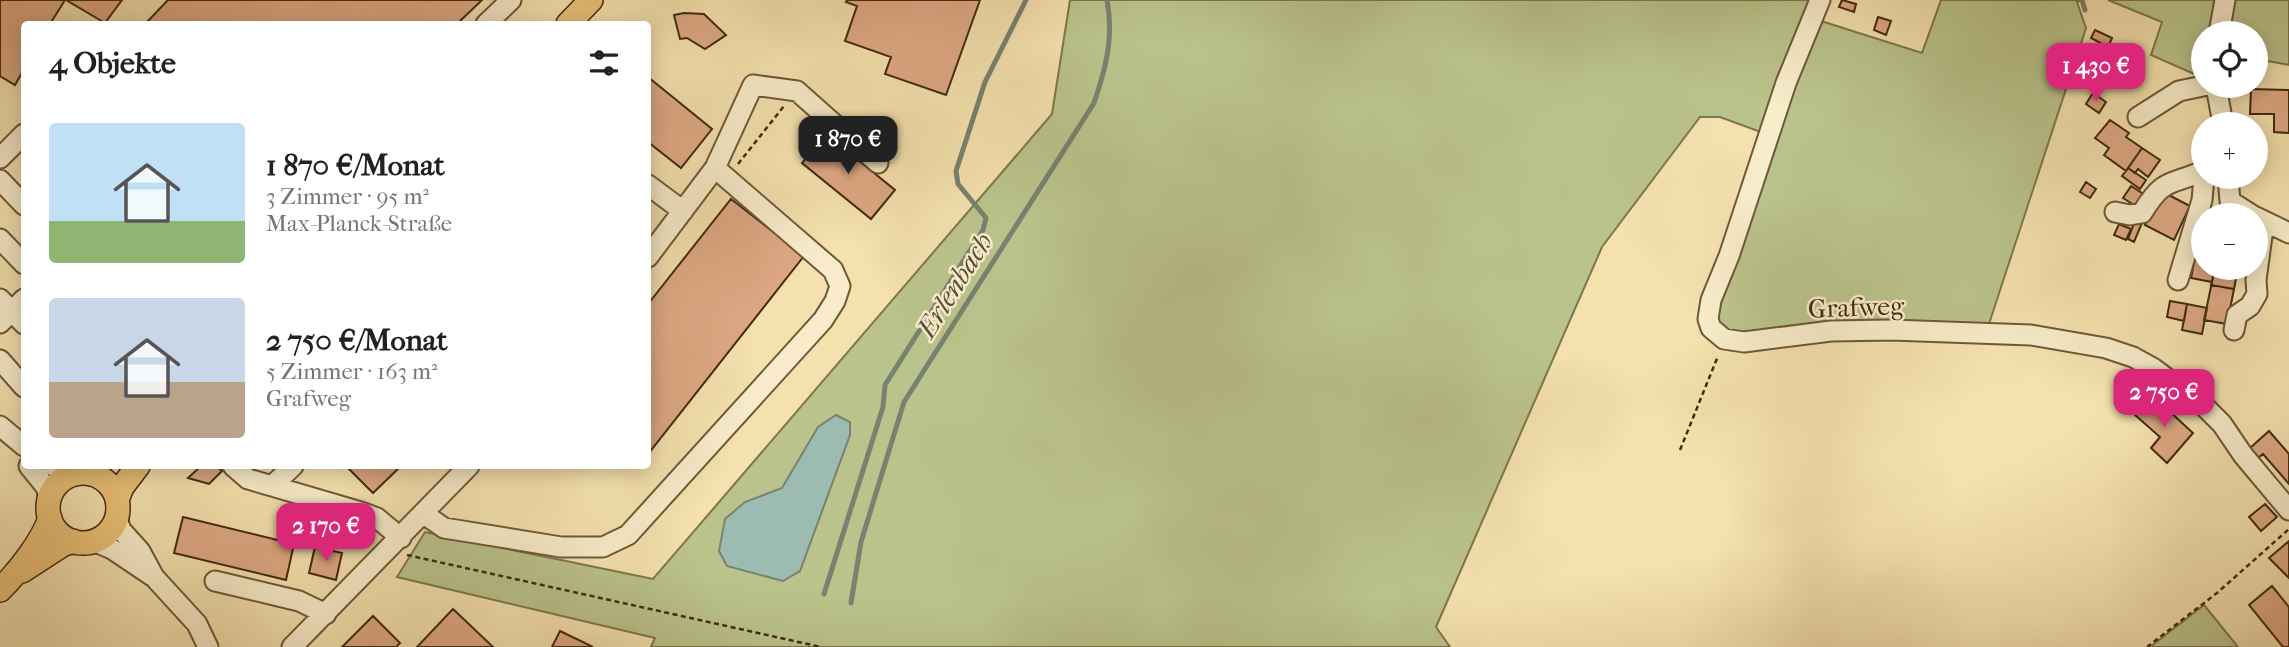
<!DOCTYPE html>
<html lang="de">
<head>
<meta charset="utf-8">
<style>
	body { margin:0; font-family:"IM FELL French Canon",serif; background:#f6f6f6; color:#202124; height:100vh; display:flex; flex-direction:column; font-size:26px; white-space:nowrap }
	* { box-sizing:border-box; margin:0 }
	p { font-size:23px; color:#757577 }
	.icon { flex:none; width:38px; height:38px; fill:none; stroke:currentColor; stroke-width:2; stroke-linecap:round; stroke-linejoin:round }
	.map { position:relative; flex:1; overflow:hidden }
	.sheet { position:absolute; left:21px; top:21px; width:630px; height:448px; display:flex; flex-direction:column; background:#fff; border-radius:7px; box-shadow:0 4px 18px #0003 }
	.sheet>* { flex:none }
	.controls { position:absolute; left:2191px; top:21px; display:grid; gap:14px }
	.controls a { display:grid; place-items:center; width:77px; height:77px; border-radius:50%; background:#fff; box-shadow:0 4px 18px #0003; font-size:35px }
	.price { position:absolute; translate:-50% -60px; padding:0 16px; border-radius:14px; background:#db2777; color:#fff; font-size:23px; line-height:46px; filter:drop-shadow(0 2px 4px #0008) }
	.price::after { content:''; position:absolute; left:50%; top:42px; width:21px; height:16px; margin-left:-10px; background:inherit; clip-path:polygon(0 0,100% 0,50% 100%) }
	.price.on { background:#222; color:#fff }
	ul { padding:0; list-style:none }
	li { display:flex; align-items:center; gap:21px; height:175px; padding:0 28px }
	li span { display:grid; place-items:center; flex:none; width:196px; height:140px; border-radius:7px; color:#555 }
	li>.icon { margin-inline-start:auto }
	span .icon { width:84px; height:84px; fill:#fffc; stroke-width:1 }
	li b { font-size:30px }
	h2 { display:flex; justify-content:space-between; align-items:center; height:84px; padding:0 28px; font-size:30px }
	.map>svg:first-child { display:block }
	.green { fill:#bac38b; stroke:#7e764d; stroke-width:2 }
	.water { fill:#9dbcb1; stroke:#788270; stroke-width:2 }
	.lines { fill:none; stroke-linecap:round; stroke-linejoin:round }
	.stream { stroke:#788270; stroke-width:5 }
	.building { fill:#dda883; stroke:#412a0f; stroke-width:2 }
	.minor-casing { stroke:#6e5837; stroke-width:23 }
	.major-casing { stroke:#412a0f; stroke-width:26 }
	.path { stroke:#412a0f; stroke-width:2.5; stroke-dasharray:5 3.5; stroke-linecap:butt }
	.minor { stroke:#f8ecca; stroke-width:19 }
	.major { stroke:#eac077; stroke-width:23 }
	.labels { text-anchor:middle; stroke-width:5; stroke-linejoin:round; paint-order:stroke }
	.street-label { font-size:26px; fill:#412a0f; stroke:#f8ecca }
	.water-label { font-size:28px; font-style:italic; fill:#584e38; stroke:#f8ecca }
</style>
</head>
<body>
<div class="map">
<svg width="2289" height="647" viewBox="0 0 2289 647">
	<rect width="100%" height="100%" fill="#f4e1ae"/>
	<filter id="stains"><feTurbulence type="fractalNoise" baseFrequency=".00286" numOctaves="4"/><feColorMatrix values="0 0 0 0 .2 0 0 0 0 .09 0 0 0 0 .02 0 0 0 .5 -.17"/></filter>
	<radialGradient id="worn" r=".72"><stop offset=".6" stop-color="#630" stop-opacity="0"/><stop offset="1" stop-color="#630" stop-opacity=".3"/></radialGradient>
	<path class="green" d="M1070 0H1816L1766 134 1720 117H1700L1602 247 1436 627 1450 647H651L655 638 397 577 425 532 653 579 1052 114Z
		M1941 0H2082L2077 2 2086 28 1987 330 1732 336 1717 324 1716 301 1818 20 1922 53Z
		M2108 0H2221L2216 33H2203V78L2151 55 2162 22Z
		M2234 0H2289V65L2256 59V33H2228Z
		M2204 605 2238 647H2150Z"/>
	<path class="water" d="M836 415 850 422V435L800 571 783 581 727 566 719 551 725 519 745 502 782 488 818 427Z"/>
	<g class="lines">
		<path class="stream" d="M2082 0 2085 10
			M824 594 883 407 885 385 983 230 986 218 958 184 956 171 985 82 1026 0
			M851 603 861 542 904 402 1094 103C1106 68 1114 37 1107 0"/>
	</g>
	<path class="building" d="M0 0H65L50 24H24V69L15 85 0 76Z
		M66 0H122L105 23Z
		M168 0H482L457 24H147L146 23Z
		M847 0H980L946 95 885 74 891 57 845 41 857 6 846 2Z
		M1842 0 1856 4 1854 12 1839 7Z
		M684 13 704 14 726 35 705 49 687 38 680 39 674 15Z
		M1878 17 1891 21 1886 35 1874 30Z
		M2095 30 2112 38 2108 47 2091 38Z
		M2098 45 2129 64 2121 79 2105 70 2100 80 2084 72Z
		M648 77 712 129 681 168 648 142Z
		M2251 89 2289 90V133L2274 132V114H2250Z
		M2093 93 2106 102 2099 113 2086 104Z
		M2110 120 2129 133 2126 137 2142 148 2126 171 2104 155 2109 148 2095 138Z
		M826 134 895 190 871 219 802 163Z
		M2142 148 2160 160 2148 177 2138 169 2135 173 2128 168Z
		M2128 168 2146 180 2140 189 2122 176Z
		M2086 182 2096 189 2090 198 2080 192Z
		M2131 186 2145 195 2137 207 2123 198Z
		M2161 191 2190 206 2174 240 2145 225Z
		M731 199 804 256 648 454V304Z
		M2135 221 2142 223 2134 242 2128 239Z
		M2119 224 2131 229 2126 240 2114 235Z
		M2198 241 2203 242V268H2215L2212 282 2191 278Z
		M2215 268H2238L2234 289 2211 285Z
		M2212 282 2211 285 2234 289 2227 324 2204 320Z
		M2170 301 2187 304 2184 321 2167 317Z
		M2187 304 2207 308 2202 334 2182 330Z
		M2153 396 2193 433 2167 463 2151 448 2160 437 2135 415Z
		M2269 431 2289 454V484L2263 454 2258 458 2250 448Z
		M201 466H216L222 471 209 484 188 478Z
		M346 466H401L373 493Z
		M2265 504 2277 517 2261 531 2249 517Z
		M183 517 294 544 286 580 174 553Z
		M2289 541V578L2269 558Z
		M315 547 342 553 336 580 309 573Z
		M2272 586 2289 607V647H2283L2249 605Z
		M453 609 493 647H417Z
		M373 616 400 643 396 647H342Z
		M560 631 593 647H552Z"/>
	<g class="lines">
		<defs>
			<path id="minor" d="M1820 0 1786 83 1729 256 1711 300 1708 319 1711 328 1724 339 1744 342 1831 331 1891 330 2031 335 2106 348 2133 357 2153 368 2205 407 2222 424 2243 455 2289 510
				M486 24 511 0
				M2219 33 2225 0
				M2216 86 2223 124
				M2138 117 2179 91 2203 86
				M0 158 24 134
				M2228 177 2230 201 2252 215
				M0 180 24 205
				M648 185 683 211
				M2115 212 2130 215 2142 213C2164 177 2169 186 2203 171
				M2256 217 2289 233
				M0 239 24 264
				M648 257 715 168 753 85 797 91 878 163
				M2178 280 2202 200 2204 177
				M0 299 24 324
				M0 323 24 299
				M2234 330 2237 315 2250 306 2257 294 2256 280 2264 221
				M0 360 24 387
				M0 426 24 446
				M29 466 46 487 49 498
				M53 466 75 473
				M233 466 248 479 361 512 377 518 401 538
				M272 486 293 466
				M424 514 444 528 561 547H603L628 535 823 320 835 301 840 286 833 270 715 168
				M117 519 121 530 140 551 154 577 197 624 208 647
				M93 541 112 549 152 576
				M215 581 299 601 326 614
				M292 647 469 466"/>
			<path id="major" d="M568 24 591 0
				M48 508a35 35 0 1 1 70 0a35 35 0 1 1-70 0Z
				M117 500 122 487 138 466
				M22 571 62 545 73 541
				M0 590C18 572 42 542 50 518"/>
		</defs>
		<use href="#minor" class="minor-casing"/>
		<use href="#major" class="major-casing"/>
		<path class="path" d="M738 164 784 106
			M1680 450 1718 356
			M407 555 821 647
			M2147 647 2217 593 2289 529"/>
		<use href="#minor" class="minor"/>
		<use href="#major" class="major"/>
	</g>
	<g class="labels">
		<g class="street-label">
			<text transform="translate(1856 307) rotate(-2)" y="9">Grafweg</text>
		</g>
		<g class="water-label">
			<text transform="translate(954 285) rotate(-58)" y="10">Erlenbach</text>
		</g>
	</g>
	<rect width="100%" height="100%" filter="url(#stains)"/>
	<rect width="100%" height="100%" fill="url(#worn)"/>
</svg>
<div class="controls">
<a><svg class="icon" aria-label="locate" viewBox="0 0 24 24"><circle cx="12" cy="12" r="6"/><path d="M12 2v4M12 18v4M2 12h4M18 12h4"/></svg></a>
<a>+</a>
<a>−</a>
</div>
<b class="price" style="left:2096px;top:103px">1 430 €</b>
<b class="price on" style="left:848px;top:176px">1 870 €</b>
<b class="price" style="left:2164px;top:429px">2 750 €</b>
<b class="price" style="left:326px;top:563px">2 170 €</b>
<section class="sheet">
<h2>4 Objekte<svg class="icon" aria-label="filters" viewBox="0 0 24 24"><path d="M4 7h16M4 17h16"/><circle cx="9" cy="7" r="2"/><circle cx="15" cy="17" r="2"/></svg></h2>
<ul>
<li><span style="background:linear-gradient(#bfe0f5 70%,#8fb573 0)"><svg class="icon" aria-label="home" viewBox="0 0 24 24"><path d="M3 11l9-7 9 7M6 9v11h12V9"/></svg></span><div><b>1 870 €/Monat</b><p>3 Zimmer · 95 m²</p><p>Max-Planck-Straße</p></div></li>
<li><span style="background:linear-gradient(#c9d6e8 60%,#b9a48a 0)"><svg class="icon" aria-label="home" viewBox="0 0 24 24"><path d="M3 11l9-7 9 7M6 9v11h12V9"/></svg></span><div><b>2 750 €/Monat</b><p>5 Zimmer · 163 m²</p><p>Grafweg</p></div></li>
</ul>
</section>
</div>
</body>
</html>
